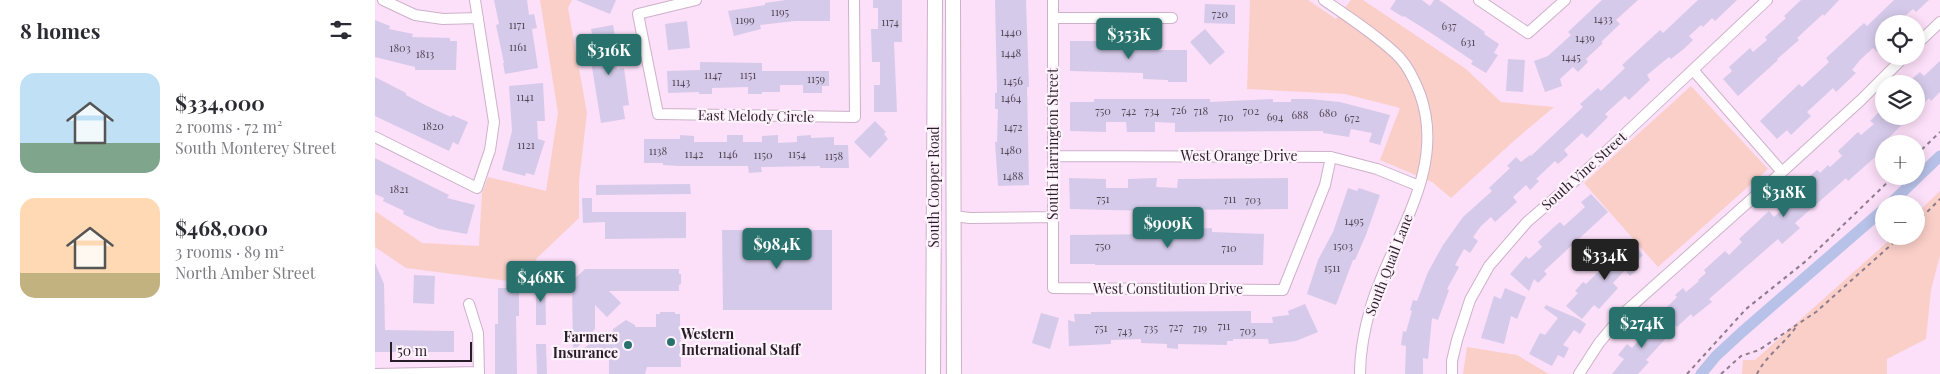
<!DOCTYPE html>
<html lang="en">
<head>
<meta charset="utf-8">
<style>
	body { margin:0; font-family:"Playfair Display",serif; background:#f2f2f3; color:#2b2b33; height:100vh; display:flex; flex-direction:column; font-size:19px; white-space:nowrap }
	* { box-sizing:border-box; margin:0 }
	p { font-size:16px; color:#7c7c81 }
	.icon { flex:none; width:28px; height:28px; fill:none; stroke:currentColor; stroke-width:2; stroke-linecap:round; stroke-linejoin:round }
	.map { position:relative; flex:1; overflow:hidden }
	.details { display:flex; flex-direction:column; background:#fff; width:375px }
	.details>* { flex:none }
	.fabs { position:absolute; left:1500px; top:15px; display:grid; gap:10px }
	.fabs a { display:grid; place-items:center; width:50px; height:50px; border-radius:50%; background:#fff; box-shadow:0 2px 12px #0003; font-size:25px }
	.scale { position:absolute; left:15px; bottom:12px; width:82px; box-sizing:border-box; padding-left:5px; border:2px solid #281e27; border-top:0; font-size:14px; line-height:18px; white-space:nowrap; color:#281e27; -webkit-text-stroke:4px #fef2fc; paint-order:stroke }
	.price { position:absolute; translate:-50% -42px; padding:0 11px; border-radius:5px; background:#28716c; color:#fff; font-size:16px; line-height:32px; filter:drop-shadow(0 1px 2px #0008) }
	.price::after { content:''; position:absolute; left:50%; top:30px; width:15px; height:11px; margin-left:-8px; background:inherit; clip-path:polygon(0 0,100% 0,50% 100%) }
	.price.current { background:#222; color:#fff }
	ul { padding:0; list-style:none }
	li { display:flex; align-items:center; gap:15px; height:125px; padding:0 20px }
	li span { display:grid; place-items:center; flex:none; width:140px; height:100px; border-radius:15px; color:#555 }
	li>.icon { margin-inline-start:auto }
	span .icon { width:60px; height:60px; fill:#fffc; stroke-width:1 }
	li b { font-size:21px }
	h2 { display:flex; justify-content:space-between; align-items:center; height:60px; padding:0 20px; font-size:21px }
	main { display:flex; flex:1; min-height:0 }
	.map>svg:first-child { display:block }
	.green { fill:#facfc8 }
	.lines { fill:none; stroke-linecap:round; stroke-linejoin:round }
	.canal { stroke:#b8c2e8; stroke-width:11 }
	.building { fill:#d6caea }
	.minor-casing { stroke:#cdb1c9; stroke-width:12 }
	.secondary-casing { stroke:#cdb1c9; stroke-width:16 }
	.path { stroke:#8e7b8b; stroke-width:2; stroke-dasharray:4 4; stroke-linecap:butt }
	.minor { stroke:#fff; stroke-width:10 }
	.secondary { stroke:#fff; stroke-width:14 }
	.poi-dot { fill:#28716c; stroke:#fef2fc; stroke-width:2 }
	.labels { text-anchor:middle; stroke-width:4.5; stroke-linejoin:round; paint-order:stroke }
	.number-label { font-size:11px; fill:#544958 }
	.street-label { font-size:14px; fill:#281e27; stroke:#fef2fc }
	.poi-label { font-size:14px; font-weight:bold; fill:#281e27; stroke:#fef2fc; text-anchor:start }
</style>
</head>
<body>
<main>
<section class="details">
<h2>8 homes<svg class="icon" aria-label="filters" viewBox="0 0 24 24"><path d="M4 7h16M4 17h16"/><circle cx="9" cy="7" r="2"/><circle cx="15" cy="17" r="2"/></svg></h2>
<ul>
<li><span style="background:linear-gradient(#bfe0f5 70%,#7fa58c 0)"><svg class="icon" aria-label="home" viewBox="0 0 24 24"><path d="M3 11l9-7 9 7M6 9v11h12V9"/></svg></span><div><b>$334,000</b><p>2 rooms · 72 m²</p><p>South Monterey Street</p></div></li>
<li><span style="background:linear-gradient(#ffd9b3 75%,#c2b280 0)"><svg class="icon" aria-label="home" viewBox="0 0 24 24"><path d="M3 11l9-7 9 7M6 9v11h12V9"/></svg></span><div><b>$468,000</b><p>3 rooms · 89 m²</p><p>North Amber Street</p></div></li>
</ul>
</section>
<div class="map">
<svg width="1565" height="374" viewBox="0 0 1565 374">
	<rect width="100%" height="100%" fill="#fcdff8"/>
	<path class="green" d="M165 0H197L193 8 212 113 204 181V218L161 259 156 284 31 268 0 247V211L47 243 104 246 107 193 113 177 171 191 183 113Z
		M875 0H933L961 19 976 0H988L1091 69 1126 102 1179 107 1141 139 1076 198 1057 182 1005 160 1025 108 970 94 872 89Z
		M1316 86 1393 169 1283 267 1209 183Z
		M1565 191V255L1556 290 1551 339 1512 359V374H1367L1368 360H1380L1519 236H1541V214Z
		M1092 347 1142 355 1174 374H1088Z"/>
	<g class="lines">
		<path class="canal" d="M1515 204 1565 156
			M1326 374 1341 356 1367 332 1509 209"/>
	</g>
	<path class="building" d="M119 0H152L154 15 159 14 162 28 157 29 163 68 130 74 128 63H129L121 25 124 24Z
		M201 0H241L235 14Z
		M411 0H455V21H420L385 25 386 29 359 36 353 11 390 5V3Z
		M498 0H527V42H519L522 112H499V85H505V62H497L496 29H503V8H498Z
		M620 0H651L654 87H652L654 185 623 186 620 142H622L623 109H620V93H622Z
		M1021 0H1047L1055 6 1059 0H1064L1110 32 1109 34 1124 44 1119 53 1123 55 1111 73 1096 64 1098 61 1053 31 1029 16 1028 17 1015 9Z
		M1227 0H1263L1241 20 1245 24 1226 42 1228 43 1211 59 1213 62 1203 72 1198 67 1185 79 1187 86 1170 92 1159 61 1173 56 1196 35 1193 32Z
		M1323 0H1362L1340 21 1337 18 1328 27 1326 25 1314 36 1318 40 1310 48 1296 59 1294 57 1272 75 1275 80 1254 100 1250 96 1230 114 1233 117 1212 138 1207 133 1189 150 1193 155 1183 164 1180 161 1161 179 1164 181 1155 190 1151 185 1138 197 1142 202 1120 222 1116 217 1106 226 1098 237 1103 241 1095 253 1089 249 1080 265 1084 267 1072 289 1074 290 1063 320 1057 318 1053 359 1048 358V374H1030L1031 346 1026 345 1028 331 1031 332 1037 311 1035 310 1038 300 1042 301 1053 272 1068 245 1088 217 1117 191 1114 188 1135 168 1132 166 1141 157 1146 162 1155 155 1156 156 1208 107 1205 104 1223 88 1226 91 1250 68 1247 65 1285 30 1288 33Z
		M1426 0H1464L1449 16 1448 14 1422 38 1424 40 1402 59 1403 60 1363 96 1348 79 1357 71 1354 67 1375 48 1378 52 1392 40 1390 37 1411 18 1409 16Z
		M1519 0H1554L1541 12 1538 9 1521 24H1509V46L1502 52 1498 48 1485 60 1477 70 1481 73 1461 92 1458 88 1432 112 1436 116 1416 135 1412 130 1402 139 1385 121 1424 84 1427 87 1454 62 1451 58 1489 23 1492 26Z
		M830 4 860 5V24L829 23Z
		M0 20 15 26 14 29 38 34 37 37 75 38V41H82L81 70H40V67L0 57Z
		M312 21 315 48 293 50 290 24Z
		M238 25 243 52 239 53 242 69 249 68 254 105 248 106 250 119 226 123 216 61 222 60 216 29Z
		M830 29 850 52 835 65 815 42Z
		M695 41H763V47H780V50H812V82H793V80L768 79V73L695 71Z
		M1133 59 1150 60 1148 92 1131 91Z
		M1565 61V92L1556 101 1554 98 1541 111V84H1531L1545 72 1549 76Z
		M325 62 387 63V71H454V86H447V93H428V85H405V92H387V94H373V87L337 88V94H324V92L293 93 292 71 325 70Z
		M0 77 31 93V95L52 106 76 117 77 115 93 122 83 145 78 142 74 151 0 116Z
		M168 83 170 121H162L163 139 170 141 159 175 151 173 150 176 127 170 137 131 134 86Z
		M719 99H835V102L898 99V102H916V99H935L965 102 1015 115 1005 145 994 142 997 133 976 129 974 137 948 133V131L800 132V123L780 122V132H752L751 122H731V132L695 131V102H719Z
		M1505 111 1509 116H1535L1505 147 1508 150 1473 181 1471 178 1420 223 1425 228 1407 244 1403 239 1334 299 1337 302 1318 317 1316 314 1302 327 1288 311 1302 297 1300 295 1308 288 1311 292 1324 281 1323 280 1331 273 1329 270 1350 251 1354 255 1367 242 1364 239 1394 211 1399 217 1423 195 1418 190 1442 170 1445 173 1453 165 1455 167 1467 156 1463 151 1483 132 1486 135 1499 124 1495 121Z
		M500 121 511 132 509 134 513 139 495 158 479 142Z
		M305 135 319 136V142H352V135H368V142H387V136L403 135V143L422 142V136L436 135V138L459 137V145H473L474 168H445V166L386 167 387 172 374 173 373 166H305L288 165V163H269V139H305Z
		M0 158 74 195 72 198 100 205 92 234 64 229 39 219 28 214 29 211 8 201 9 198 0 194Z
		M694 178 731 179V188H753V179L782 178 781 187 802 188 803 179 913 178V209L786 210V216H776V211L695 209Z
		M315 184 316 194 221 195V185Z
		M973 188 982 191 984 188 1005 195 991 235 980 260H978L961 305 932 294 943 260 958 232Z
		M1216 194 1233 212 1169 271 1172 274 1163 283 1159 279 1154 291 1135 274 1151 256 1154 259 1167 247 1163 242 1179 227 1185 222 1189 226 1210 207 1206 202Z
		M207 198H217V212H311V238L230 239V222L208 223Z
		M837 228V232L889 234 888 265H720V264H695V235L789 234V239L820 238V229Z
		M347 230H457V310H348Z
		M1255 241 1268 255 1261 262 1265 267 1255 276 1250 270 1238 283 1243 288 1224 309 1219 305 1207 319 1191 306 1203 293 1200 291 1208 282 1211 284Z
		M0 263 9 284 10 330 79 331V352H0Z
		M210 269H304V274H306V284L304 285V291H234L246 303 232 317 220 305V329L198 352 197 281Z
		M39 275 60 276 59 304 38 303Z
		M161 280H170L171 325H161Z
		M123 288H144V316H141L142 374H120V324H123Z
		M1130 288 1151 297 1142 319 1136 316 1129 344 1106 338 1119 296 1126 299Z
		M930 304 943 332 921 341 894 344 893 339H858V341H852V345L803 344V349L792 348V344L766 343V339L736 340V344L694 346 693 320 700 322 699 314H716V312L876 311V323H898L897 317 914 315 913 311Z
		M1171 305 1204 319 1211 324 1205 334 1199 330 1188 345 1194 348 1189 358 1183 355 1177 366 1154 354 1165 333 1170 335 1183 318 1169 308Z
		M285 312H300V314H305L306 367H272L270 374H234V355H215V358H205V355H198L230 334H238V329L251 320 260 325V327H281V314H285Z
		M666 313 684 318 675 349 657 343Z
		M1276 317 1295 334 1271 360 1274 362 1263 374H1237L1249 359 1243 355 1252 344 1257 348 1268 335 1263 331Z
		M161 344H171L172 374H162Z"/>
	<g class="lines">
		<defs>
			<path id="minor" d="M8 0 40 15 68 19 103 18
				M321 0 263 14 283 114 480 117 479 0
				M678 0V288L908 290 950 185 956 157
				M949 0C972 16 1006 38 1025 58 1034 68 1040 81 1045 94 1072 169 1019 234 997 303 990 326 985 350 985 374
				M1104 0 1153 33 1190 0
				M679 18H797
				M1541 45 1565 22
				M1318 70 1407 172
				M0 137 102 188 115 150 119 122 100 0
				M678 156 956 157 1002 169 1044 186
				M578 216 595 218 678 217
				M94 304 103 333 104 374
				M0 374 104 372
				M1077 374V361L1082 340 1095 300 1114 266 1152 222 1202 179 1392 0
				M1204 374 1224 343 1250 312 1407 172 1486 100 1530 56"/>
			<path id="secondary" d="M578 0 579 374
				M558 374 560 0"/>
		</defs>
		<use href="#minor" class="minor-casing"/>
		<use href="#secondary" class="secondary-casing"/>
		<path class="path" d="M1541 155 1565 132
			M1541 223 1565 199
			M1312 374 1371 309 1431 261 1519 176
			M1346 374 1366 356 1384 350 1441 312 1526 236
			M1382 374C1389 358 1410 343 1421 327"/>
		<use href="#minor" class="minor"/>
		<use href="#secondary" class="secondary"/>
	</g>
	<g class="poi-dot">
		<circle cx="296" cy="342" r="5"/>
		<circle cx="253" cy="345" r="5"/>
	</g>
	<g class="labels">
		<g class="number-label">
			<text x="405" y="16">1195</text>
			<text x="845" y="18">720</text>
			<text x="1228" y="23">1433</text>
			<text x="370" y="24">1199</text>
			<text x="515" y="26">1174</text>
			<text x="142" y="29">1171</text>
			<text x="1074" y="30">637</text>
			<text x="636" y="36">1440</text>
			<text x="1210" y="42">1439</text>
			<text x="1093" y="46">631</text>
			<text x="143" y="51">1161</text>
			<text x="25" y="52">1803</text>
			<text x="636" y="57">1448</text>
			<text x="50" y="58">1813</text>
			<text x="1196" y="61">1445</text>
			<text x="338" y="79">1147</text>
			<text x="373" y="79">1151</text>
			<text x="441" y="83">1159</text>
			<text x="638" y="85">1456</text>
			<text x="306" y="86">1143</text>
			<text x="150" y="101">1141</text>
			<text x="636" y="102">1464</text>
			<text x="804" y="114">726</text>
			<text x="728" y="115">750</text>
			<text x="754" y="115">742</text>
			<text x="777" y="115">734</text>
			<text x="826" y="115">718</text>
			<text x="876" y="115">702</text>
			<text x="953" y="117">680</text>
			<text x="925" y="119">688</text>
			<text x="851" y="121">710</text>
			<text x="900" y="121">694</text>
			<text x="977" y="122">672</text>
			<text x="58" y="130">1820</text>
			<text x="638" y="131">1472</text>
			<text x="151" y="149">1121</text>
			<text x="636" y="154">1480</text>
			<text x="283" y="155">1138</text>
			<text x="319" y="158">1142</text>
			<text x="353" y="158">1146</text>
			<text x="422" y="158">1154</text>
			<text x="388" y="159">1150</text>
			<text x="459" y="160">1158</text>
			<text x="638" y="180">1488</text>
			<text x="24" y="193">1821</text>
			<text x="728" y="203">751</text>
			<text x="855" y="203">711</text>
			<text x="878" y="204">703</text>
			<text x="979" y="225">1495</text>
			<text x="728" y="250">750</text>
			<text x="968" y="250">1503</text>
			<text x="854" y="252">710</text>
			<text x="957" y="272">1511</text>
			<text x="849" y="330">711</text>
			<text x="801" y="331">727</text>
			<text x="726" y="332">751</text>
			<text x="776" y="332">735</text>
			<text x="825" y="332">719</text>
			<text x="750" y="335">743</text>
			<text x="873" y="335">703</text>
		</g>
		<g class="street-label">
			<text transform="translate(381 116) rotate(1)" y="5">East Melody Circle</text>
			<text transform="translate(678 144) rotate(-90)" y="5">South Harrington Street</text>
			<text x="864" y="161">West Orange Drive</text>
			<text transform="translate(1209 171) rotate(-42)" y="5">South Vine Street</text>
			<text transform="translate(559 187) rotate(-90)" y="5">South Cooper Road</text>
			<text transform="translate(1014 265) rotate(-69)" y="5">South Quail Lane</text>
			<text x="793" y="294">West Constitution Drive</text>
		</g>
		<g class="poi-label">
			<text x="306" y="339">Western<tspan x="306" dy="16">International Staff</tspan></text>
			<text x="243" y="342" text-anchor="end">Farmers<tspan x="243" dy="16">Insurance</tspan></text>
		</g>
	</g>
</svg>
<div class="fabs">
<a><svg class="icon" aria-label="locate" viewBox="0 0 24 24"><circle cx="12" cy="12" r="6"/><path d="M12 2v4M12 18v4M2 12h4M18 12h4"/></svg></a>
<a><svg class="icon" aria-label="layers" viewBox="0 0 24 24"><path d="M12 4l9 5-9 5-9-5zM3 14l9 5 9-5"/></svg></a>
<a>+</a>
<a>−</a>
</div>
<div class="scale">50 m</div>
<b class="price" style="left:754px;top:60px">$353K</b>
<b class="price" style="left:234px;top:76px">$316K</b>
<b class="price" style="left:1409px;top:218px">$318K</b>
<b class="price" style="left:793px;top:249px">$909K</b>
<b class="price" style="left:402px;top:270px">$984K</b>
<b class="price current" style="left:1230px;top:281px">$334K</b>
<b class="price" style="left:166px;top:303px">$468K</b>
<b class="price" style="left:1267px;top:349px">$274K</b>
</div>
</main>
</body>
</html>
